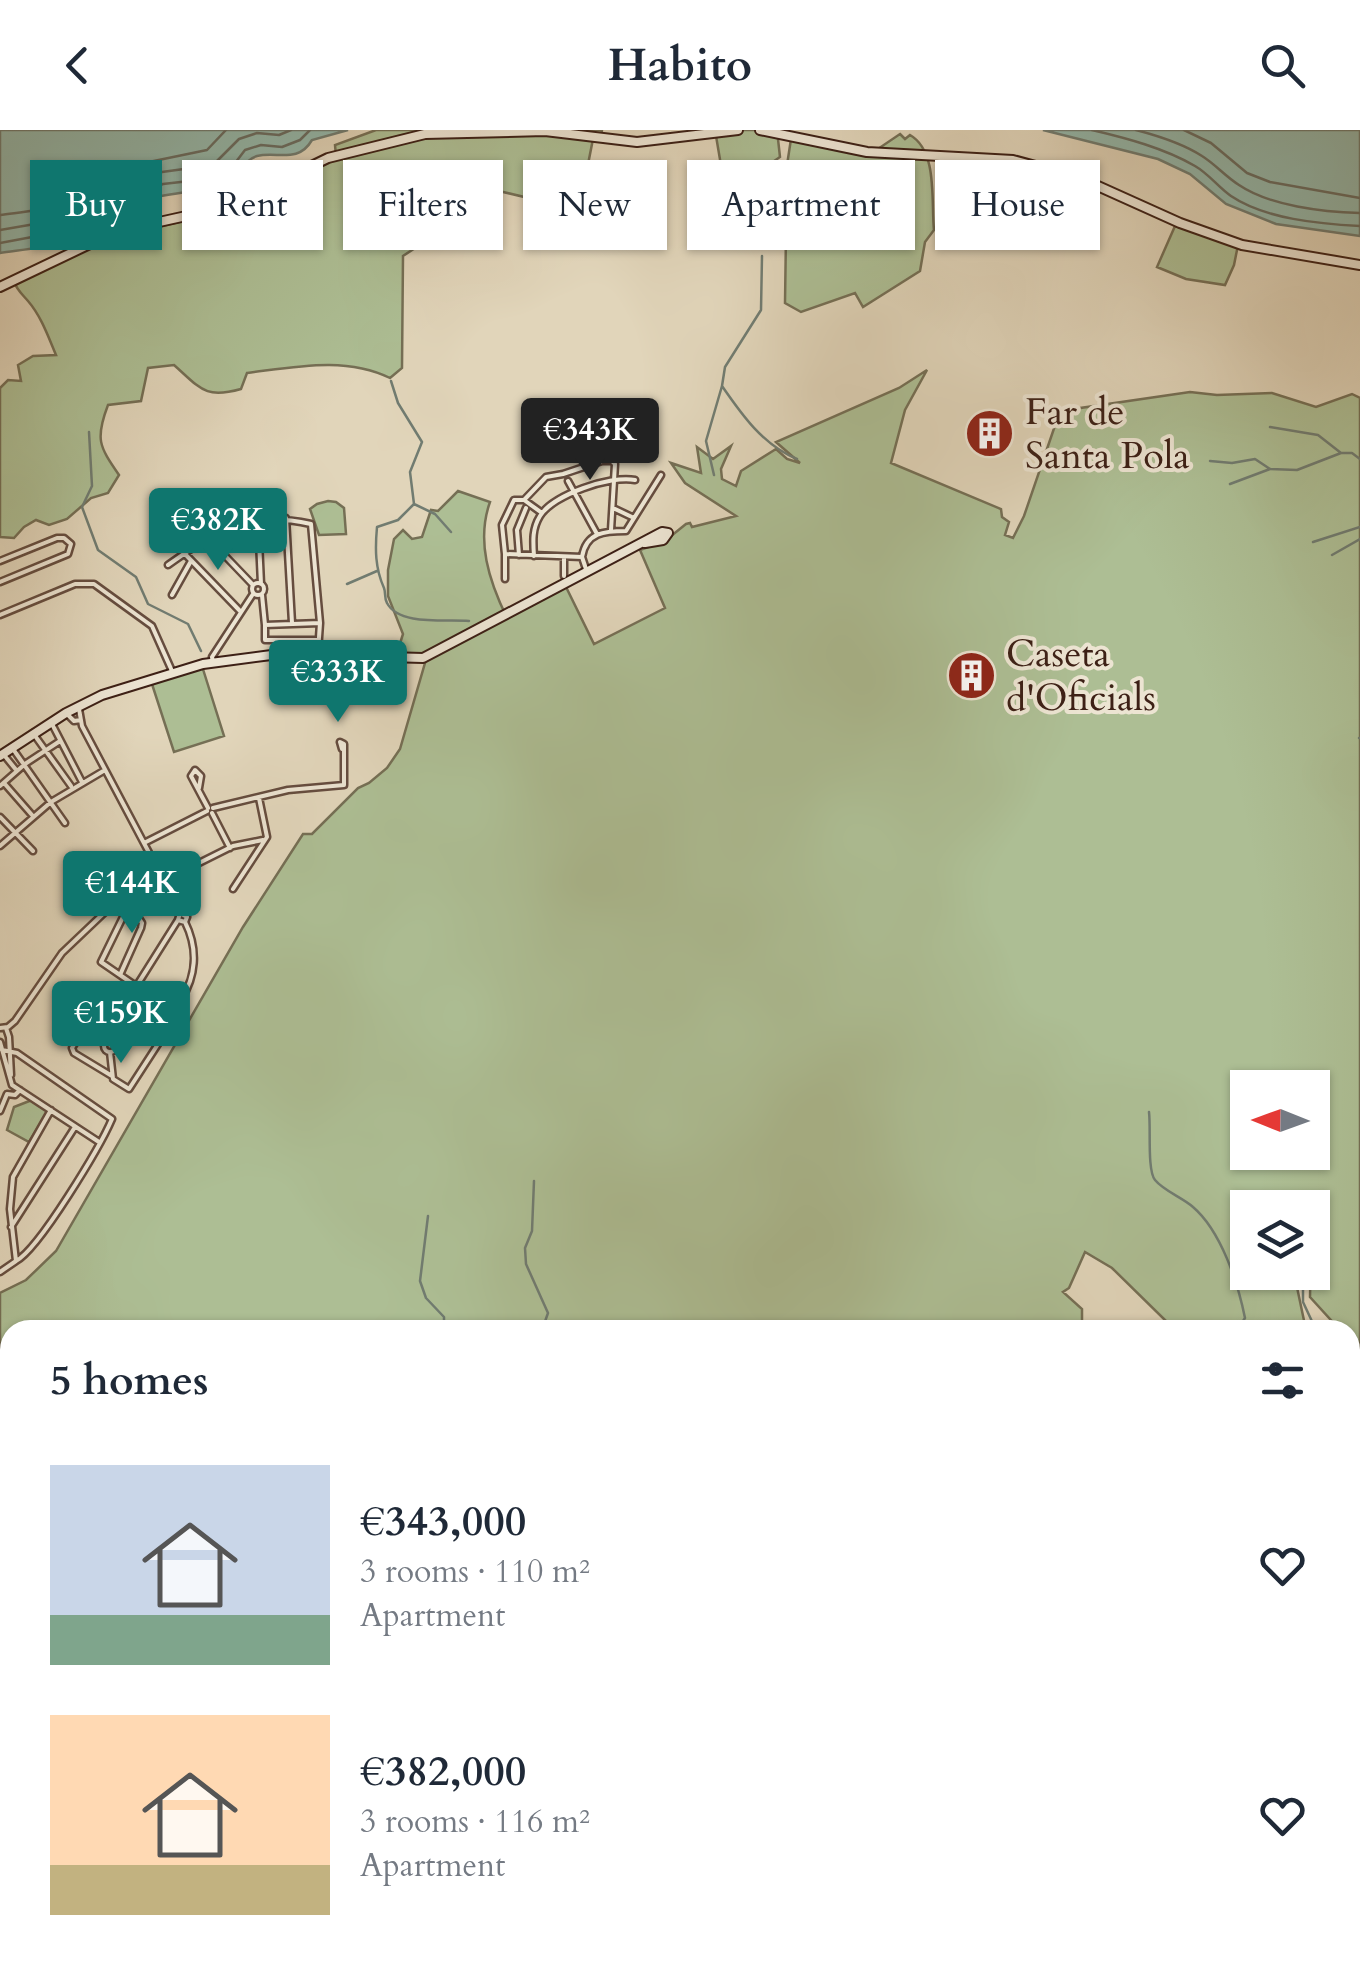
<!DOCTYPE html>
<html lang="en">
<head>
<meta charset="utf-8">
<style>
	body { margin:0; font-family:Cardo,serif; background:#f6f6f7; color:#1f2937; height:100vh; display:flex; flex-direction:column; font-size:38px; white-space:nowrap }
	* { box-sizing:border-box; margin:0 }
	p { font-size:32px; color:#747a83 }
	.icon { flex:none; width:55px; height:55px; fill:none; stroke:currentColor; stroke-width:2; stroke-linecap:round; stroke-linejoin:round }
	.map { position:relative; flex:1; overflow:hidden }
	.side { position:absolute; left:0px; top:1190px; width:1360px; height:642px; display:flex; flex-direction:column; background:#fff; border-radius:30px 30px 0 0; box-shadow:0 2px 8px #0004 }
	.side>* { flex:none }
	.hud { position:absolute; left:30px; top:30px; width:1300px; height:90px; display:flex; gap:20px }
	.needle { width:65px; rotate:271deg }
	.buttons { position:absolute; left:1230px; top:940px; display:grid; gap:20px }
	.buttons a { display:grid; place-items:center; width:100px; height:100px; border-radius:0px; background:#fff; box-shadow:0 2px 8px #0004; font-size:50px }
	.price { position:absolute; translate:-50% -85px; padding:0 22px; border-radius:10px; background:#0f766e; color:#fff; font-size:32px; line-height:65px; filter:drop-shadow(0 2px 5px #0008) }
	.price::after { content:''; position:absolute; left:50%; top:60px; width:30px; height:22px; margin-left:-15px; background:inherit; clip-path:polygon(0 0,100% 0,50% 100%) }
	.price.selected { background:#222; color:#fff }
	ul { padding:0; list-style:none }
	li { display:flex; align-items:center; gap:30px; height:250px; padding:0 50px }
	li span { display:grid; place-items:center; flex:none; width:280px; height:200px; border-radius:0px; color:#555 }
	li>.icon { margin-inline-start:auto }
	span .icon { width:120px; height:120px; fill:#fffc; stroke-width:1 }
	li b { font-size:42px }
	h2 { display:flex; justify-content:space-between; align-items:center; height:120px; padding:0 50px; font-size:42px }
	.pill { padding:0 35px; border-radius:0px; background:#fff; box-shadow:0 2px 8px #0004; font-size:35px; line-height:90px }
	.pill.selected { background:#0f766e; color:#fff }
	header { display:flex; justify-content:space-between; align-items:center; height:130px; padding:0 50px; background:#fff; font-size:45px; font-weight:700 }
	.map>svg:first-child { display:block }
	.green { fill:#adbe94; stroke:#756f55; stroke-width:2.5; fill-rule:evenodd }
	.water { fill:#94b9ad; stroke:#717c71; stroke-width:2.5 }
	.lines { fill:none; stroke-linecap:round; stroke-linejoin:round }
	.shore { stroke:#686c62; stroke-width:2.5 }
	.stream { stroke:#717c71; stroke-width:2.5 }
	.street-casing { stroke:#664d3f; stroke-width:9 }
	.secondary-casing { stroke:#3d2016; stroke-width:12 }
	.street { stroke:#ece4d2; stroke-width:4 }
	.secondary { stroke:#ece4d2; stroke-width:8 }
	.labels { text-anchor:middle; stroke-width:8; stroke-linejoin:round; paint-order:stroke }
	.poi-label { font-size:38px; fill:#3d2016; stroke:#ece4d2; text-anchor:start }
</style>
</head>
<body>
<header><svg class="icon" aria-label="back" viewBox="0 0 24 24"><path d="M15 5l-7 7 7 7"/></svg>Habito<svg class="icon" aria-label="search" viewBox="0 0 24 24"><circle cx="10" cy="10" r="6"/><path d="M15 15l6 6"/></svg></header>
<div class="map">
<svg width="1360" height="1831" viewBox="0 0 1360 1831">
	<rect width="100%" height="100%" fill="#e1d5ba"/>
	<filter id="stains"><feTurbulence type="fractalNoise" baseFrequency=".002" numOctaves="4"/><feColorMatrix values="0 0 0 0 .2 0 0 0 0 .09 0 0 0 0 .02 0 0 0 .5 -.17"/></filter>
	<radialGradient id="worn" r=".72"><stop offset=".6" stop-color="#630" stop-opacity="0"/><stop offset="1" stop-color="#630" stop-opacity=".3"/></radialGradient>
	<path class="green" d="M376 0H602L601 6 593 9 579 80 499 61 496 76 450 95 403 126 402 238 390 248C346 226 295 237 247 243L241 259C205 269 201 259 174 235L148 238 141 271 108 275C95 309 99 316 119 345L108 363 91 368 67 389 49 395 36 390 24 397 14 408 0 407V258L8 250 21 251 18 235 33 226 56 225C48 206 41 186 28 171 21 163 17 160 13 150L100 111 208 85 336 26 335 15Z
		M715 0H777L780 27 767 36 762 72 736 71 733 77 710 65 724 53Z
		M900 4 905 9 910 5C938 21 931 71 934 100L925 112 920 141 863 177 855 163 801 182 785 173 787 35 791 9 869 25Z
		M1175 96 1238 115 1234 135 1225 155 1186 149 1157 137Z
		M927 240 905 280 891 333 1001 379 1002 387 1009 392 1005 405 1013 408 1024 386 1060 281 1190 262 1217 265 1272 263 1316 277 1352 264 1360 268V1218L1350 1210V1200H1340L1310 1167 1312 1078H1248V1142L1294 1143 1306 1200H1179L1168 1193 1112 1138 1085 1122 1069 1158 1063 1162 1082 1179V1192L1094 1200H10V1822H1350V1274L1360 1275V1831H0V1163L26 1150 56 1121 243 797 303 704H312L358 658 369 653 387 638 400 619 425 533 397 523 403 504 388 466V440L394 409 403 400 412 409 422 407 431 380 438 381 458 361 490 372C476 411 489 451 507 488L566 457 594 514 665 478 640 420 665 411 686 394 690 393 692 397 736 386 685 353 671 333 701 343 697 317 713 329 731 316 721 339 722 349 736 356 741 341 776 319 787 329 800 333 776 312 899 258ZM1248 958H1312V1022H1248Z
		M328 371 336 372 344 378 346 404 319 405 310 379 317 374Z
		M202 536 224 606 174 622 151 551Z
		M32 970 48 981 29 1012 7 1000 14 977Z"/>
	<path class="water" d="M0 0H348L312 10C298 34 277 21 257 26 241 31 238 49 222 56 215 59 208 56 200 59 178 65 154 64 133 75L137 83 129 88 116 77 100 80C91 117 31 118 0 123Z
		M1043 0H1360V106L1276 94 1226 74 1190 44 1158 29Z"/>
	<g class="lines">
		<path class="shore" d="M1092 0C1126 8 1164 18 1195 36 1209 44 1218 57 1231 66 1265 89 1320 94 1360 96
			M1136 0C1159 6 1182 13 1202 26 1215 34 1226 47 1239 55 1270 76 1323 82 1360 83
			M1184 0 1211 13 1247 43 1270 52 1360 68
			M0 85C18 82 44 82 59 71 71 63 75 50 91 44L207 20 226 0
			M0 100 58 90 76 79 84 64 95 58 122 55 162 42 213 35 239 9 257 3 279 5 291 0
			M0 113 64 101 86 87 98 70 124 69 163 54 216 48 229 41 245 20 261 15 282 17 300 10 310 0"/>
		<path class="stream" d="M762 126 761 180 725 237 722 256C742 285 763 315 797 329
			M391 251 398 273 422 312 410 342 414 374 398 390 377 397C375 419 375 438 384 458 386 463 384 468 387 473 399 496 446 489 469 491
			M1270 297 1318 305 1341 323H1352L1360 329
			M89 302 92 356 82 377 98 420 136 447 148 474 188 494 201 521
			M1210 331 1232 333 1255 329 1270 339
			M714 345 706 311 722 256
			M1230 354 1270 339 1297 340 1341 323
			M414 374 435 384 451 402
			M1313 412 1360 397
			M1332 425 1360 409
			M347 454 377 441
			M1359 608H1360
			M1149 982C1151 998 1147 1040 1155 1050 1164 1061 1183 1068 1193 1077 1221 1101 1238 1153 1245 1188L1237 1200
			M534 1051 532 1101 525 1118 526 1134 548 1183 542 1200
			M428 1086 420 1151 426 1168 444 1187V1200
			M1303 1142V1172L1316 1200
			M1350 1255H1360
			M1350 1500 1360 1499
			M0 1571 2 1568
			M0 1658H10
			M1072 1824 1074 1831
			M72 1831 77 1822
			M213 1831 218 1822
			M789 1831V1822"/>
		<defs>
			<path id="street" d="M568 351 597 404
				M524 370 546 347 563 344 602 331H612L615 334 611 400
				M613 378 634 388
				M542 383 524 370H514L502 395 505 424 582 427
				M286 388 292 493
				M258 389 261 454
				M207 407 253 455
				M185 424 241 482
				M505 424V449
				M519 425 517 400 526 378
				M534 426C533 411 532 399 540 386 553 365 610 345 635 350
				M564 427V446
				M0 431 57 408H64L71 414 68 424 0 452
				M168 435C219 399 246 380 311 394L320 493 318 522
				M587 442 582 427C586 402 605 401 626 401L661 345
				M252 459a6 6 0 1 1 12 0a6 6 0 1 1-12 0Z
				M172 465 191 431
				M262 465 265 495 320 493
				M0 485 75 454H94L152 496 172 541
				M265 495V510H318
				M213 532 212 527 253 464
				M66 583 74 591 81 590
				M52 594 82 652
				M33 603 71 656
				M13 619 65 693
				M4 625 17 641
				M4 653 32 685
				M0 656 25 634 60 611
				M199 658 201 646 195 640 191 646 208 678
				M213 678 288 660 344 655V614L340 612 342 619
				M212 683 230 718
				M0 687 33 721
				M144 713 207 681
				M0 716 51 672 105 640
				M175 745 233 716 263 710
				M149 757 180 783
				M233 759 267 707 259 668
				M120 845 141 798 142 793 135 782
				M136 856 101 832 123 787 134 780 148 757
				M0 898 8 897 15 891 62 823 104 783 155 741V734L82 596 79 579
				M6 898 9 907 11 945
				M104 916a6 6 0 1 1 12 0a6 6 0 1 1-12 0Z
				M108 911 112 895 178 790
				M0 912 12 955 99 1012
				M116 916C170 900 213 849 185 792L187 787 180 783 178 790 185 792
				M2 920 17 923 112 989C100 1017 39 1119 16 1131
				M110 922 113 949 129 959 160 911 163 905 160 895
				M112 946 74 923 72 918 104 867 110 864 125 873
				M0 981 7 964 15 965 20 960
				M11 1097 75 997
				M0 1142 16 1131 10 1079 13 1047 51 980
				M459 1831 462 1822"/>
			<path id="secondary" d="M760 0 867 22 1013 30 1080 48 1180 93 1242 115 1360 135
				M0 157 94 112 150 94 227 77 328 28 425 4 545 1 637 12 738 0
				M0 626 66 583 102 565 203 534 279 524 423 528 662 402 668 403 663 410 645 413"/>
		</defs>
		<use href="#street" class="street-casing"/>
		<use href="#secondary" class="secondary-casing"/>
		<use href="#street" class="street"/>
		<use href="#secondary" class="secondary"/>
	</g>
	<defs>
		<symbol id="building-disc" viewBox="-11 -11 22 22"><circle r="9.5" fill="#8f2418" stroke="#ece4d2"/><path d="M-4-6H4V6H1V3H-1V6H-4ZM-2.5-4.3h1.7v1.8h-1.7ZM.8-4.3h1.7v1.8H.8ZM-2.5-1h1.7V.8h-1.7ZM.8-1h1.7V.8H.8Z" fill="#fff"/></symbol>
	</defs>
	<g fill-rule="evenodd">
		<use href="#building-disc" x="962" y="276" width="55" height="55"/>
		<use href="#building-disc" x="944" y="518" width="55" height="55"/>
	</g>
	<g class="labels">
		<g class="poi-label">
			<text x="1025" y="294">Far de<tspan x="1025" dy="44">Santa Pola</tspan></text>
			<text x="1006" y="536">Caseta<tspan x="1006" dy="44">d'Oficials</tspan></text>
		</g>
	</g>
	<rect width="100%" height="100%" filter="url(#stains)"/>
	<rect width="100%" height="100%" fill="url(#worn)"/>
</svg>
<div class="buttons">
<a><svg class="needle" viewBox="-14 -14 28 28"><path d="M0-13l5 13h-10z" fill="#e53935"/><path d="M0 13l5-13h-10z" fill="#747a83"/></svg></a>
<a><svg class="icon" aria-label="layers" viewBox="0 0 24 24"><path d="M12 4l9 5-9 5-9-5zM3 14l9 5 9-5"/></svg></a>
</div>
<b class="price selected" style="left:590px;top:353px">€343K</b>
<b class="price" style="left:218px;top:443px">€382K</b>
<b class="price" style="left:338px;top:595px">€333K</b>
<b class="price" style="left:132px;top:806px">€144K</b>
<b class="price" style="left:121px;top:936px">€159K</b>
<div class="hud">
<a class="pill selected">Buy</a>
<a class="pill">Rent</a>
<a class="pill">Filters</a>
<a class="pill">New</a>
<a class="pill">Apartment</a>
<a class="pill">House</a>
</div>
<section class="side">
<h2>5 homes<svg class="icon" aria-label="filters" viewBox="0 0 24 24"><path d="M4 7h16M4 17h16"/><circle cx="9" cy="7" r="2"/><circle cx="15" cy="17" r="2"/></svg></h2>
<ul>
<li><span style="background:linear-gradient(#c9d6e8 75%,#7fa58c 0)"><svg class="icon" aria-label="home" viewBox="0 0 24 24"><path d="M3 11l9-7 9 7M6 9v11h12V9"/></svg></span><div><b>€343,000</b><p>3 rooms · 110 m²</p><p>Apartment</p></div><svg class="icon" aria-label="heart" viewBox="0 0 24 24"><path d="M12 20l-8-8c-3-5 5-10 8-4 3-6 11-1 8 4z"/></svg></li>
<li><span style="background:linear-gradient(#ffd9b3 75%,#c2b280 0)"><svg class="icon" aria-label="home" viewBox="0 0 24 24"><path d="M3 11l9-7 9 7M6 9v11h12V9"/></svg></span><div><b>€382,000</b><p>3 rooms · 116 m²</p><p>Apartment</p></div><svg class="icon" aria-label="heart" viewBox="0 0 24 24"><path d="M12 20l-8-8c-3-5 5-10 8-4 3-6 11-1 8 4z"/></svg></li>
</ul>
</section>
</div>
</body>
</html>
